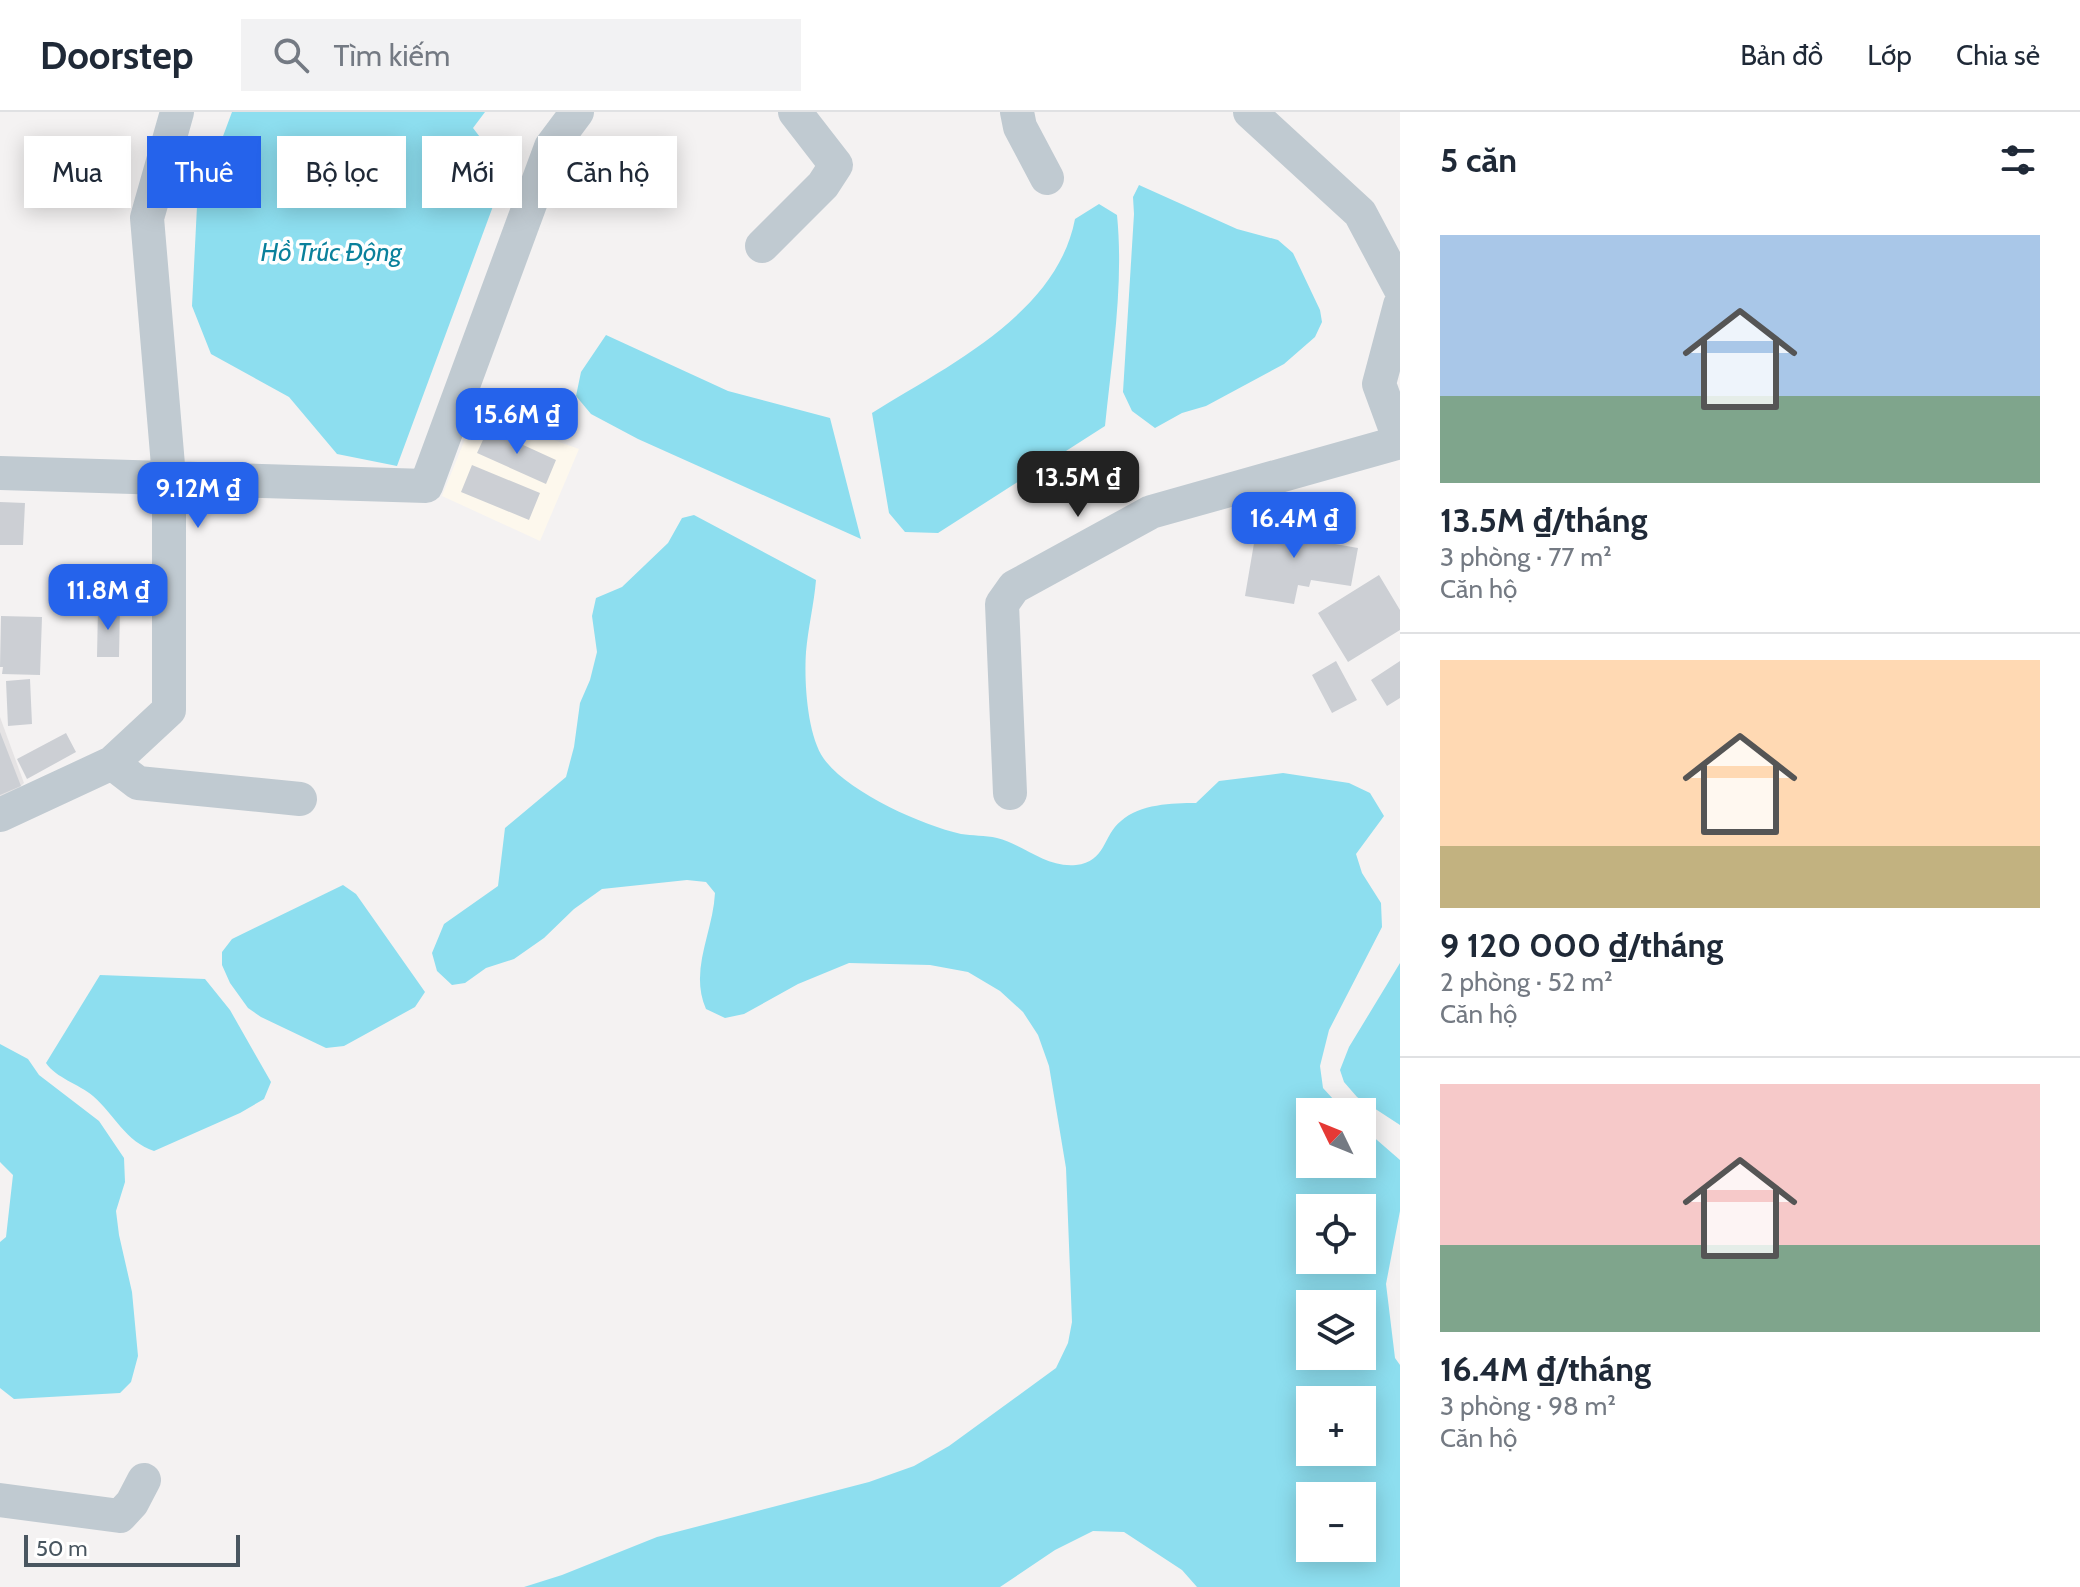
<!DOCTYPE html>
<html lang="vi">
<head>
<meta charset="utf-8">
<style>
	body { margin:0; font-family:Cabin,sans-serif; background:#f2f2f3; color:#1f2937; height:100vh; display:flex; flex-direction:column; font-size:30px; white-space:nowrap }
	* { box-sizing:border-box; margin:0 }
	p { font-size:26px; color:#747a83 }
	.icon { flex:none; width:44px; height:44px; fill:none; stroke:currentColor; stroke-width:2; stroke-linecap:round; stroke-linejoin:round }
	.map { position:relative; flex:1; overflow:hidden }
	.details { display:flex; flex-direction:column; background:#fff; width:680px }
	.details>* { flex:none }
	.guide { position:absolute; left:24px; top:24px; width:760px; height:72px; display:flex; gap:16px }
	.needle { width:52px; rotate:313deg }
	.controls { position:absolute; left:1296px; top:986px; display:grid; gap:16px }
	.controls a { display:grid; place-items:center; width:80px; height:80px; border-radius:0px; background:#fff; box-shadow:0 4px 20px #0003; font-size:40px }
	.scale { position:absolute; left:24px; bottom:20px; width:216px; box-sizing:border-box; padding-left:8px; border:4px solid #495660; border-top:0; font-size:22px; line-height:28px; white-space:nowrap; color:#495660; -webkit-text-stroke:6px #fff; paint-order:stroke }
	.price { position:absolute; translate:-50% -68px; padding:0 18px; border-radius:16px; background:#2563eb; color:#fff; font-size:26px; line-height:52px; filter:drop-shadow(0 2px 4px #0008) }
	.price::after { content:''; position:absolute; left:50%; top:48px; width:24px; height:18px; margin-left:-12px; background:inherit; clip-path:polygon(0 0,100% 0,50% 100%) }
	.price.selected { background:#222; color:#fff }
	ul { padding:0; list-style:none }
	li { display:grid; align-content:center; gap:16px; height:424px; padding:0 40px }
	li+li { border-top:2px solid #e0e1e3 }
	li span { display:grid; place-items:center; height:248px; border-radius:0px; color:#555 }
	li>.icon { margin-inline-start:auto }
	span .icon { width:144px; height:144px; fill:#fffc; stroke-width:1 }
	li b { font-size:34px }
	h2 { display:flex; justify-content:space-between; align-items:center; height:96px; padding:0 40px; font-size:34px }
	.chip { padding:0 28px; border-radius:0px; background:#fff; box-shadow:0 4px 20px #0003; font-size:28px; line-height:72px }
	.chip.selected { background:#2563eb; color:#fff }
	header { display:flex; align-items:center; gap:48px; box-sizing:border-box; height:112px; padding:0 40px; background:#fff; border-bottom:2px solid #e0e1e3 }
	header strong { font-size:38px }
	nav { display:flex; gap:44px; margin-inline-start:auto; font-size:28px }
	.search { width:560px; height:72px; background:#f2f2f3; display:flex; align-items:center; gap:20px; box-sizing:border-box; padding:0 28px; border-radius:0px; color:#747a83; font-size:30px }
	main { display:flex; flex:1; min-height:0 }
	.map>svg:first-child { display:block }
	.commercial { fill:#fdf8ed }
	.education { fill:#e5e3e4 }
	.water { fill:#8ddeef; fill-rule:evenodd }
	.building { fill:#cccfd4 }
	.lines { fill:none; stroke-linecap:round; stroke-linejoin:round }
	.minor { stroke:#c0cad1; stroke-width:34 }
	.labels { text-anchor:middle; stroke-width:7; stroke-linejoin:round; paint-order:stroke }
	.water-label { font-size:26px; font-style:italic; fill:#0a819c; stroke:#fff }
</style>
</head>
<body>
<header>
<strong>Doorstep</strong>
<div class="search"><svg class="icon" aria-label="search" viewBox="0 0 24 24"><circle cx="10" cy="10" r="6"/><path d="M15 15l6 6"/></svg>Tìm kiếm</div>
<nav><a>Bản đồ</a><a>Lớp</a><a>Chia sẻ</a></nav>
</header>
<main>
<div class="map">
<svg width="1400" height="1475" viewBox="0 0 1400 1475">
	<rect width="100%" height="100%" fill="#f4f2f2"/>
	<path class="commercial" d="M476 300 579 337 540 429 442 384Z"/>
	<path class="education" d="M0 605 24 671 9 685 0 688Z"/>
	<path class="water" d="M232 0H485L473 16 506 59 397 354 337 342 289 285 211 242 192 194 197 94Z
		M1139 73 1237 117 1278 128 1293 141 1320 198 1322 210 1315 225 1284 252 1206 294 1182 301 1155 316 1132 299 1123 280 1134 102 1133 85Z
		M1099 92 1117 103C1124 173 1112 245 1105 314L938 421 905 420 889 401 872 301C947 254 1057 202 1075 107Z
		M606 223 728 279 830 306 861 427 638 327 591 302 576 284 581 260Z
		M694 403 816 468C814 492 808 516 806 540 804 569 807 623 824 647 848 680 921 713 961 722 972 724 985 723 997 726 1024 733 1046 756 1076 753 1106 750 1103 723 1121 709 1140 692 1172 691 1196 691L1219 669 1283 661 1349 671 1370 681 1384 704 1356 742 1362 761 1381 791 1382 815 1329 918 1320 954 1323 976 1345 1000H1310V1052H1362V1015L1400 1048V1099L1386 1172 1395 1246 1400 1253V1475H1197L1182 1458 1124 1420 1093 1419 1055 1438 1000 1475H524L562 1463 657 1425 869 1370 914 1354 949 1334 1056 1256 1068 1231 1072 1210 1066 1056 1049 954 1038 923 1023 900 1000 879 968 860 930 853 849 851 798 872 744 902 725 906 706 897C689 858 713 821 715 781L706 770 687 768 602 777 574 797 544 826 514 847 486 856 465 871 452 873 437 859 432 841 444 812 498 774 505 716 566 665 574 635 580 591 590 568 597 540 592 504 596 486 622 475 668 431 682 406ZM1362 1096V1148H1310V1096ZM1310 1192H1362V1244H1310ZM1362 1288V1340H1310V1288ZM1362 1384V1436H1310V1384Z
		M343 773 356 782 425 880 415 895 344 934 326 936 261 905 248 896 230 871 222 853V840L232 827Z
		M1400 851V1013L1357 985 1344 970 1340 958 1349 935Z
		M100 863 205 867 230 898 271 970 264 987 240 1001 154 1039C126 1030 114 1002 93 984 79 972 56 966 46 951Z
		M0 932 28 947 39 963 99 1009 124 1046 125 1070 116 1099 119 1123 132 1180 138 1244 131 1270 120 1281 14 1287 0 1276V1130L6 1125 13 1063 0 1050Z"/>
	<path class="building" d="M488 317 556 348 546 372 477 341Z
		M472 353 540 381 529 408 461 380Z
		M0 390 25 391 23 433H0Z
		M1259 402 1310 410 1308 422 1318 424V429L1358 436 1351 474 1311 468 1309 475 1298 473 1294 492 1245 484Z
		M1379 463 1400 498V518L1348 550 1318 501Z
		M98 495H120L119 545H97Z
		M1 504 42 505 40 563 2 562 3 555H0Z
		M1336 549 1357 588 1332 601 1312 563Z
		M1400 549V586L1387 594 1371 568Z
		M30 567 32 612 8 614 6 569Z
		M0 620 21 674 0 683Z
		M66 621 76 640 27 667 17 647Z"/>
	<g class="lines">
		<path class="minor" d="M1017 0 1020 15 1047 66
			M1250 0 1360 101 1400 176
			M762 134 823 73 836 53 795 0
			M1400 193 1379 272 1400 329
			M0 361 426 374 551 35 577 0
			M112 651 138 671 300 687
			M1010 681 1002 492 1014 475 1151 400 1400 330
			M0 703 112 651 169 598V365L147 106 177 0
			M0 1388 120 1404 132 1391 144 1368"/>
	</g>
	<g class="labels">
		<g class="water-label">
			<text x="331" y="149">Hồ Trúc Động</text>
		</g>
	</g>
</svg>
<div class="controls">
<a><svg class="needle" viewBox="-14 -14 28 28"><path d="M0-13l5 13h-10z" fill="#e53935"/><path d="M0 13l5-13h-10z" fill="#747a83"/></svg></a>
<a><svg class="icon" aria-label="locate" viewBox="0 0 24 24"><circle cx="12" cy="12" r="6"/><path d="M12 2v4M12 18v4M2 12h4M18 12h4"/></svg></a>
<a><svg class="icon" aria-label="layers" viewBox="0 0 24 24"><path d="M12 4l9 5-9 5-9-5zM3 14l9 5 9-5"/></svg></a>
<a>+</a>
<a>−</a>
</div>
<div class="scale">50 m</div>
<b class="price" style="left:517px;top:344px">15.6M ₫</b>
<b class="price selected" style="left:1078px;top:407px">13.5M ₫</b>
<b class="price" style="left:198px;top:418px">9.12M ₫</b>
<b class="price" style="left:1294px;top:448px">16.4M ₫</b>
<b class="price" style="left:108px;top:520px">11.8M ₫</b>
<div class="guide">
<a class="chip">Mua</a>
<a class="chip selected">Thuê</a>
<a class="chip">Bộ lọc</a>
<a class="chip">Mới</a>
<a class="chip">Căn hộ</a>
</div>
</div>
<section class="details">
<h2>5 căn<svg class="icon" aria-label="filters" viewBox="0 0 24 24"><path d="M4 7h16M4 17h16"/><circle cx="9" cy="7" r="2"/><circle cx="15" cy="17" r="2"/></svg></h2>
<ul>
<li><span style="background:linear-gradient(#a9c7e8 65%,#7fa58c 0)"><svg class="icon" aria-label="home" viewBox="0 0 24 24"><path d="M3 11l9-7 9 7M6 9v11h12V9"/></svg></span><div><b>13.5M ₫/tháng</b><p>3 phòng · 77 m²</p><p>Căn hộ</p></div></li>
<li><span style="background:linear-gradient(#ffd9b3 75%,#c2b280 0)"><svg class="icon" aria-label="home" viewBox="0 0 24 24"><path d="M3 11l9-7 9 7M6 9v11h12V9"/></svg></span><div><b>9 120 000 ₫/tháng</b><p>2 phòng · 52 m²</p><p>Căn hộ</p></div></li>
<li><span style="background:linear-gradient(#f6c9c9 65%,#7fa58c 0)"><svg class="icon" aria-label="home" viewBox="0 0 24 24"><path d="M3 11l9-7 9 7M6 9v11h12V9"/></svg></span><div><b>16.4M ₫/tháng</b><p>3 phòng · 98 m²</p><p>Căn hộ</p></div></li>
</ul>
</section>
</main>
</body>
</html>
